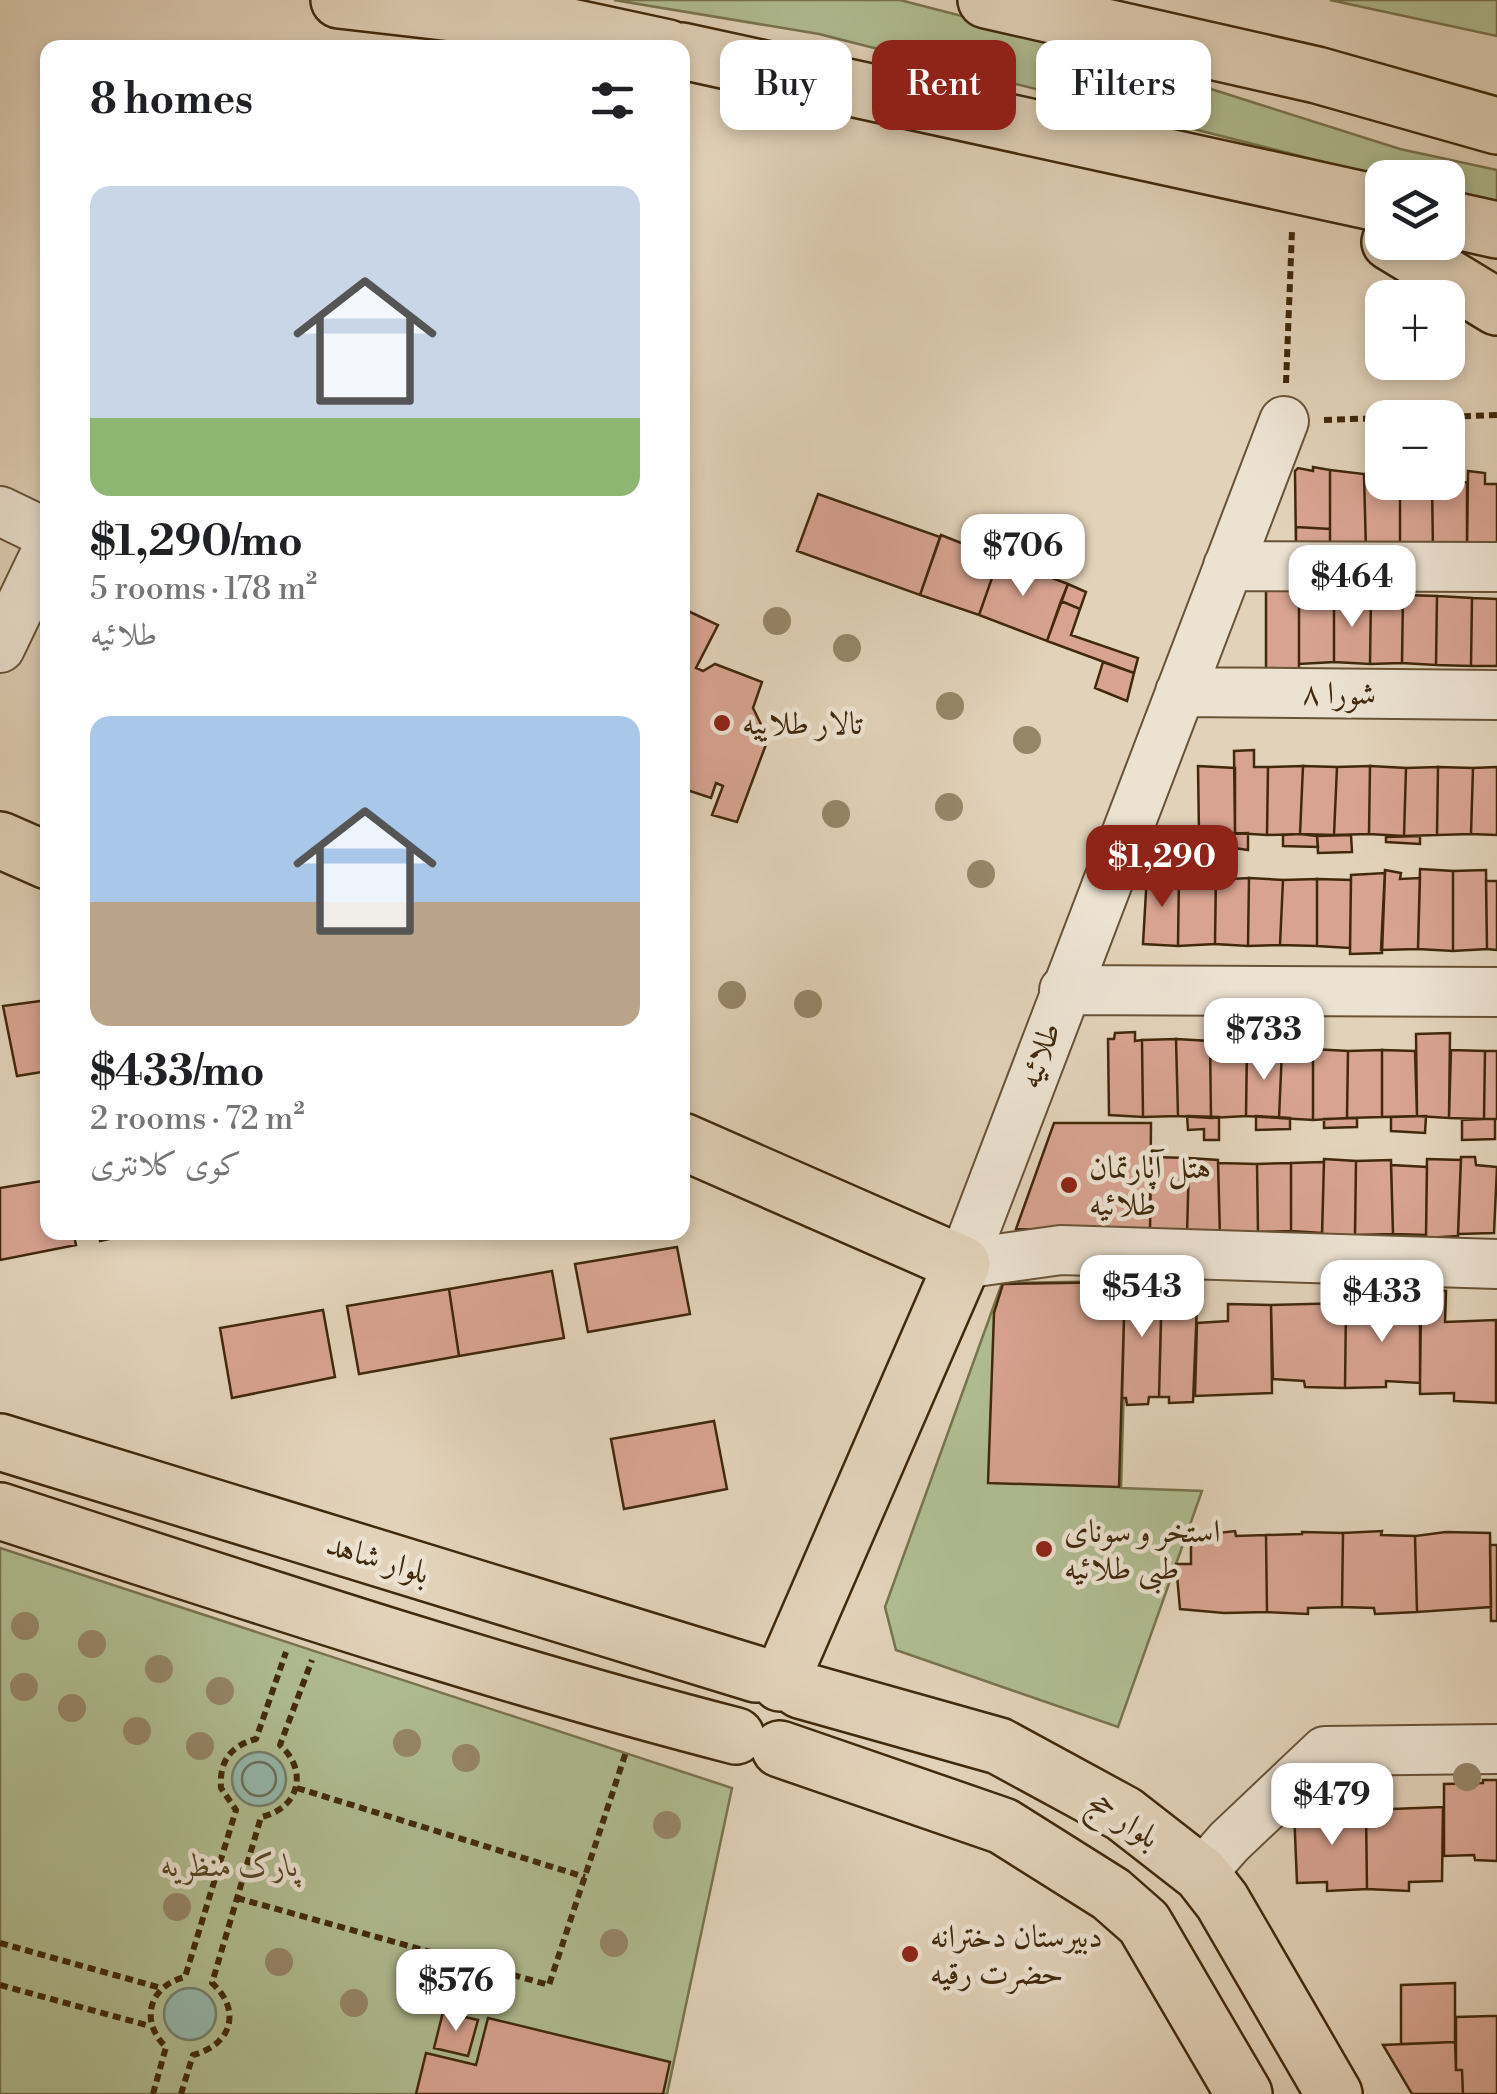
<!DOCTYPE html>
<html lang="en">
<head>
<meta charset="utf-8">
<style>
	body { margin:0; font-family:"Libre Bodoni",Amiri,serif; background:#f2f2f2; color:#202124; height:100vh; display:flex; flex-direction:column; font-size:38px; white-space:nowrap }
	* { box-sizing:border-box; margin:0 }
	p { font-size:32px; color:#757577 }
	.icon { flex:none; width:55px; height:55px; fill:none; stroke:currentColor; stroke-width:2; stroke-linecap:round; stroke-linejoin:round }
	.map { position:relative; flex:1; overflow:hidden }
	.details { position:absolute; left:40px; top:40px; width:650px; height:1200px; display:flex; flex-direction:column; background:#fff; border-radius:20px; box-shadow:0 5px 15px #0003 }
	.details>* { flex:none }
	.banner { position:absolute; left:720px; top:40px; width:625px; height:90px; display:flex; gap:20px }
	.controls { position:absolute; left:1365px; top:160px; display:grid; gap:20px }
	.controls a { display:grid; place-items:center; width:100px; height:100px; border-radius:20px; background:#fff; box-shadow:0 5px 15px #0003; font-size:50px }
	.price { position:absolute; translate:-50% -85px; padding:0 22px; border-radius:20px; background:#fff; color:#222; font-size:32px; line-height:65px; filter:drop-shadow(0 2px 5px #0008) }
	.price::after { content:''; position:absolute; left:50%; top:60px; width:30px; height:22px; margin-left:-15px; background:inherit; clip-path:polygon(0 0,100% 0,50% 100%) }
	.price.active { background:#8f2418; color:#fff }
	ul { padding:0; list-style:none }
	li { display:grid; align-content:center; gap:20px; height:530px; padding:0 50px }
	li span { display:grid; place-items:center; height:310px; border-radius:20px; color:#555 }
	li>.icon { margin-inline-start:auto }
	span .icon { width:180px; height:180px; fill:#fffc; stroke-width:1 }
	li b { font-size:42px }
	h2 { display:flex; justify-content:space-between; align-items:center; height:120px; padding:0 50px; font-size:42px }
	.pill { padding:0 35px; border-radius:20px; background:#fff; box-shadow:0 5px 15px #0003; font-size:35px; line-height:90px }
	.pill.active { background:#8f2418; color:#fff }
	.map>svg:first-child { display:block }
	.green { fill:#b0bd92; stroke:#78734e; stroke-width:2.5 }
	.water { fill:#95b8ad; stroke:#737f6c; stroke-width:2.5 }
	.lines { fill:none; stroke-linecap:round; stroke-linejoin:round }
	.shore { stroke:#6b705c; stroke-width:2.5 }
	.building { fill:#d8a391; stroke:#41290b; stroke-width:2.5 }
	.minor-casing { stroke:#695336; stroke-width:52 }
	.major-casing { stroke:#41290b; stroke-width:60 }
	.highway-casing { stroke:#41290b; stroke-width:60 }
	.path { stroke:#41290b; stroke-width:6; stroke-dasharray:8 5; stroke-linecap:butt }
	.minor { stroke:#ece2d2; stroke-width:48 }
	.major { stroke:#e2d2b9; stroke-width:55 }
	.highway { stroke:#e2d2b9; stroke-width:55 }
	.tree { fill:#968668 }
	.poi-dot { fill:#8f2418; stroke:#ece2d2; stroke-width:4 }
	.labels { text-anchor:middle; stroke-width:9; stroke-linejoin:round; paint-order:stroke }
	.street-label { font-size:32px; fill:#41290b; stroke:#ece2d2 }
	.poi-label { font-size:32px; fill:#41290b; stroke:#ece2d2; text-anchor:start }
	.park-label { font-size:32px; font-style:italic; fill:#574726; stroke:#ece2d2 }
</style>
</head>
<body>
<div class="map">
<svg width="1497" height="2094" viewBox="0 0 1497 2094">
	<rect width="100%" height="100%" fill="#e2d2b9"/>
	<filter id="stains"><feTurbulence type="fractalNoise" baseFrequency=".002" numOctaves="4"/><feColorMatrix values="0 0 0 0 .2 0 0 0 0 .09 0 0 0 0 .02 0 0 0 .5 -.17"/></filter>
	<radialGradient id="worn" r=".72"><stop offset=".6" stop-color="#630" stop-opacity="0"/><stop offset="1" stop-color="#630" stop-opacity=".3"/></radialGradient>
	<path class="green" d="M614 0H900L1066 43 1400 149 1497 170V207L1448 194V178L1383 177 819 34Z
		M1330 0H1497V36Z
		M1127 1281 1121 1488 1202 1491 1118 1727 896 1650 885 1607 1002 1283Z
		M0 1548 732 1788 667 2094H0Z"/>
	<path class="water" d="M232 1779a27 27 0 1 1 54 0a27 27 0 1 1-54 0Z
		M164 2014a26 26 0 1 1 52 0a26 26 0 1 1-52 0Z"/>
	<g class="lines">
		<path class="shore" d="M242 1779a17 17 0 1 1 34 0a17 17 0 1 1-34 0Z"/>
	</g>
	<path class="building" d="M1313 467 1330 470V549L1296 550 1295 471 1298 468 1313 471Z
		M1330 470 1364 474 1366 551 1330 552Z
		M1468 471 1485 473V484H1497V552L1467 550Z
		M1364 474H1380L1381 482H1400V552L1366 551Z
		M1448 477H1452L1453 483 1467 482V550L1433 551 1432 482H1448Z
		M1400 482H1432L1433 551 1400 552Z
		M818 494 940 537 920 595 797 551Z
		M1296 527 1330 529V549L1296 550Z
		M941 535 999 558 979 615 920 595Z
		M999 558 1068 584 1047 641 979 615Z
		M1266 580 1299 582V669L1266 668Z
		M1068 584 1086 592 1080 609 1061 601Z
		M1403 595 1402 663 1370 664 1371 596Z
		M1403 595 1437 596 1436 665 1402 663Z
		M1371 596 1370 664 1334 662V597Z
		M1437 596 1472 598 1471 666 1436 665Z
		M1334 597V662L1299 664V599Z
		M1472 598 1497 599V666H1471Z
		M1061 601 1080 609 1071 635 1138 658 1134 673 1047 641Z
		M688 611 718 625 696 668 703 671 715 664 762 682 753 708 768 739 737 822 712 815 723 786 716 783 711 798 687 790 682 795V625Z
		M1103 662 1134 673 1127 701 1095 688Z
		M1254 750V767H1268L1267 835 1235 833 1234 751Z
		M1198 766 1235 768V833L1199 834Z
		M1303 766 1300 834 1267 835 1268 767Z
		M1303 766 1337 767 1334 835 1300 834Z
		M1370 766 1406 768 1404 836 1369 834Z
		M1370 766 1369 834 1334 835 1337 767Z
		M1438 767 1437 835 1404 836 1406 768Z
		M1438 767 1473 768 1471 834 1437 835Z
		M1497 767V835L1471 834 1473 768Z
		M1248 833V850L1214 845 1213 834Z
		M1300 834 1317 836 1318 847 1283 846V835Z
		M1183 835H1194V855H1182Z
		M1351 835 1352 852 1318 853 1317 836Z
		M1420 836V844L1386 842V837Z
		M1230 867 1231 879 1249 878 1248 946 1215 944 1216 868Z
		M1420 869 1453 871V951L1418 949Z
		M1385 870 1401 873 1400 879 1420 878 1418 949 1381 950Z
		M1486 870 1487 949 1453 951V871Z
		M1179 872 1216 874 1215 944 1178 946Z
		M1179 872 1178 946 1143 944 1147 874Z
		M1385 873 1382 953 1350 954 1351 875Z
		M1249 878 1283 880 1280 945 1248 946Z
		M1317 879 1351 880 1350 948 1317 946Z
		M1317 879V946L1280 945 1283 880Z
		M1486 881H1497V950L1487 949Z
		M48 1000V1071L17 1076 3 1006Z
		M1135 1032V1041L1142 1040 1143 1117 1109 1115 1108 1039H1114L1115 1033Z
		M1450 1033 1449 1118 1417 1116 1416 1034Z
		M1176 1039 1210 1041 1211 1118 1178 1116Z
		M1176 1039 1178 1116 1143 1117 1142 1040Z
		M1247 1040 1246 1116 1211 1118 1210 1041Z
		M1247 1048 1282 1050 1279 1118 1246 1116Z
		M1313 1049 1348 1051 1347 1118 1313 1120Z
		M1313 1049V1120L1279 1118 1282 1050Z
		M1382 1050 1415 1051 1417 1116 1382 1117Z
		M1382 1050V1117L1347 1118 1348 1051Z
		M1451 1050 1485 1051 1484 1119 1449 1118Z
		M1485 1051H1497V1119H1484Z
		M1187 1116 1219 1117V1140H1204V1129L1188 1130Z
		M1256 1116 1290 1118V1129L1256 1130Z
		M1426 1116 1425 1133 1391 1131V1117Z
		M1357 1118V1127L1324 1128V1119Z
		M1484 1119H1495V1139L1462 1140V1120Z
		M1054 1123H1151L1150 1231 1016 1229Z
		M1151 1157 1189 1158 1187 1235 1150 1236Z
		M1461 1157H1475L1476 1165 1497 1167 1494 1233 1458 1234Z
		M1189 1158 1218 1160 1220 1237 1187 1235Z
		M1324 1159 1356 1161 1355 1237 1322 1239Z
		M1427 1159 1461 1160 1458 1236 1426 1238Z
		M1391 1160 1393 1234 1355 1235 1356 1161Z
		M1324 1162 1322 1233 1291 1231V1163Z
		M1218 1163 1257 1164 1258 1232 1220 1237Z
		M1291 1163V1231L1258 1232 1257 1164Z
		M1391 1165 1427 1167 1426 1235 1393 1234Z
		M48 1180V1232H73L76 1245 0 1260V1188Z
		M98 1232H141L100 1241Z
		M677 1247 690 1314 588 1332 575 1264Z
		M552 1271 564 1338 459 1356 449 1289Z
		M1162 1278 1159 1397H1149L1148 1404 1127 1405 1126 1398H1122L1125 1280Z
		M1174 1278 1198 1280 1193 1402 1169 1403V1397H1159L1162 1284H1174Z
		M1125 1282 1119 1487 988 1483 994 1313 1003 1284Z
		M449 1289 459 1356 359 1374 347 1306Z
		M1420 1289 1446 1291 1445 1322 1496 1320V1403L1454 1401V1393L1420 1394Z
		M1346 1303 1345 1388 1305 1387 1304 1381 1273 1379 1271 1305Z
		M1346 1303 1421 1306 1420 1383 1386 1381V1387L1345 1388Z
		M1228 1304 1271 1305 1272 1393 1195 1396 1197 1323 1228 1321Z
		M323 1310 335 1377 232 1398 220 1328Z
		M714 1421 727 1489 624 1509 611 1439Z
		M1235 1531 1236 1536 1266 1535 1267 1612 1224 1613 1180 1609 1176 1564H1191V1536Z
		M1382 1531 1381 1535 1415 1536 1417 1612 1375 1614 1374 1608 1342 1607 1343 1533Z
		M1302 1532 1343 1533 1342 1607 1308 1608V1614L1267 1612 1266 1535 1302 1534Z
		M1446 1532 1490 1533 1491 1607 1417 1612 1415 1536Z
		M1490 1545H1497V1621H1491Z
		M1483 1780H1497V1861L1475 1860 1474 1855 1444 1856V1784L1483 1783Z
		M1443 1807 1442 1881 1409 1882V1891L1367 1889 1366 1810Z
		M1294 1810H1366L1367 1889 1327 1891V1882L1297 1883Z
		M1455 1983V2042L1401 2044V1985Z
		M443 2012 478 2020 468 2056 434 2048Z
		M1491 2016H1497V2094H1463L1462 2070H1456V2017Z
		M488 2018 670 2062 663 2094H416L426 2053 476 2065Z
		M1455 2042 1456 2070H1462L1463 2094H1412L1383 2045Z"/>
	<g class="lines">
		<defs>
			<path id="minor" d="M1284 421 962 1264 1061 1250 1497 1264
				M0 511 48 534
				M1228 566 1497 567
				M0 648 48 548
				M1180 692 1497 695
				M1064 990 1497 992
				M1201 1874 1229 1842 1325 1751 1497 1749"/>
			<path id="major" d="M1390 242 1497 307
				M0 840 48 861
				M682 1141 962 1264 780 1683
				M0 1442 756 1674
				M0 1511C244 1590 488 1672 736 1736
				M800 1690 999 1746 1124 1814 1201 1874 1222 1901 1334 2094
				M780 1749 1003 1826 1111 1894 1144 1923 1244 2094"/>
			<path id="highway" d="M339 0 566 26 668 48
				M986 0 1317 75 1497 126
				M682 51 1382 204
				M1448 219 1497 230"/>
		</defs>
		<use href="#minor" class="minor-casing"/>
		<use href="#major" class="major-casing"/>
		<use href="#highway" class="highway-casing"/>
		<path class="path" d="M1286 383 1292 231
			M1411 418 1497 415
			M1324 420 1382 418
			M297 1788 585 1877
			M237 1898 549 1985 626 1752
			M0 1943 161 1988
			M0 1985 150 2026
			M153 2094 166 2047C139 2021 149 1986 185 1977L236 1810 221 1788C219 1762 230 1746 256 1739L286 1652
			M181 2094 193 2055C232 2045 242 2010 212 1983L261 1817C299 1809 309 1771 280 1745L312 1660"/>
		<use href="#minor" class="minor"/>
		<use href="#major" class="major"/>
		<use href="#highway" class="highway"/>
	</g>
	<g class="tree">
		<circle cx="777" cy="621" r="14"/>
		<circle cx="847" cy="648" r="14"/>
		<circle cx="950" cy="706" r="14"/>
		<circle cx="1027" cy="740" r="14"/>
		<circle cx="949" cy="807" r="14"/>
		<circle cx="836" cy="814" r="14"/>
		<circle cx="981" cy="874" r="14"/>
		<circle cx="732" cy="995" r="14"/>
		<circle cx="808" cy="1004" r="14"/>
		<circle cx="25" cy="1626" r="14"/>
		<circle cx="92" cy="1644" r="14"/>
		<circle cx="159" cy="1669" r="14"/>
		<circle cx="24" cy="1687" r="14"/>
		<circle cx="220" cy="1691" r="14"/>
		<circle cx="72" cy="1708" r="14"/>
		<circle cx="137" cy="1731" r="14"/>
		<circle cx="407" cy="1743" r="14"/>
		<circle cx="200" cy="1746" r="14"/>
		<circle cx="466" cy="1758" r="14"/>
		<circle cx="1467" cy="1777" r="14"/>
		<circle cx="667" cy="1825" r="14"/>
		<circle cx="177" cy="1907" r="14"/>
		<circle cx="614" cy="1943" r="14"/>
		<circle cx="279" cy="1962" r="14"/>
		<circle cx="354" cy="2003" r="14"/>
	</g>
	<g class="poi-dot">
		<circle cx="722" cy="723" r="10"/>
		<circle cx="1069" cy="1185" r="10"/>
		<circle cx="1044" cy="1549" r="10"/>
		<circle cx="910" cy="1954" r="10"/>
	</g>
	<g class="labels">
		<g class="street-label">
			<text transform="translate(1339 693) rotate(1)" y="11">شورا ۸</text>
			<text transform="translate(1039 1055) rotate(-70)" y="11">طلائیه</text>
			<text transform="translate(378 1558) rotate(17)" y="11">بلوار شاهد</text>
			<text transform="translate(1124 1819) rotate(33)" y="11">بلوار حج</text>
		</g>
		<g class="poi-label">
			<text x="742" y="734">تالار طلاییه</text>
			<text x="1089" y="1178">هتل آپارتمان<tspan x="1089" dy="37">طلائیه</tspan></text>
			<text x="1064" y="1542">استخر و سونای<tspan x="1064" dy="37">طبی طلائیه</tspan></text>
			<text x="930" y="1947">دبیرستان دخترانه<tspan x="930" dy="37">حضرت رقیه</tspan></text>
		</g>
		<g class="park-label">
			<text x="230" y="1876">پارک منظریه</text>
		</g>
	</g>
	<rect width="100%" height="100%" filter="url(#stains)"/>
	<rect width="100%" height="100%" fill="url(#worn)"/>
</svg>
<div class="controls">
<a><svg class="icon" aria-label="layers" viewBox="0 0 24 24"><path d="M12 4l9 5-9 5-9-5zM3 14l9 5 9-5"/></svg></a>
<a>+</a>
<a>−</a>
</div>
<b class="price" style="left:1023px;top:599px">$706</b>
<b class="price" style="left:1352px;top:630px">$464</b>
<b class="price active" style="left:1162px;top:910px">$1,290</b>
<b class="price" style="left:1264px;top:1083px">$733</b>
<b class="price" style="left:1142px;top:1340px">$543</b>
<b class="price" style="left:1382px;top:1345px">$433</b>
<b class="price" style="left:1332px;top:1848px">$479</b>
<b class="price" style="left:456px;top:2034px">$576</b>
<div class="banner">
<a class="pill">Buy</a>
<a class="pill active">Rent</a>
<a class="pill">Filters</a>
</div>
<section class="details">
<h2>8 homes<svg class="icon" aria-label="filters" viewBox="0 0 24 24"><path d="M4 7h16M4 17h16"/><circle cx="9" cy="7" r="2"/><circle cx="15" cy="17" r="2"/></svg></h2>
<ul>
<li><span style="background:linear-gradient(#c9d6e8 75%,#8fb573 0)"><svg class="icon" aria-label="home" viewBox="0 0 24 24"><path d="M3 11l9-7 9 7M6 9v11h12V9"/></svg></span><div><b>$1,290/mo</b><p>5 rooms · 178 m²</p><p>طلائیه</p></div></li>
<li><span style="background:linear-gradient(#a9c7e8 60%,#b9a48a 0)"><svg class="icon" aria-label="home" viewBox="0 0 24 24"><path d="M3 11l9-7 9 7M6 9v11h12V9"/></svg></span><div><b>$433/mo</b><p>2 rooms · 72 m²</p><p>کوی کلانتری</p></div></li>
</ul>
</section>
</div>
</body>
</html>
